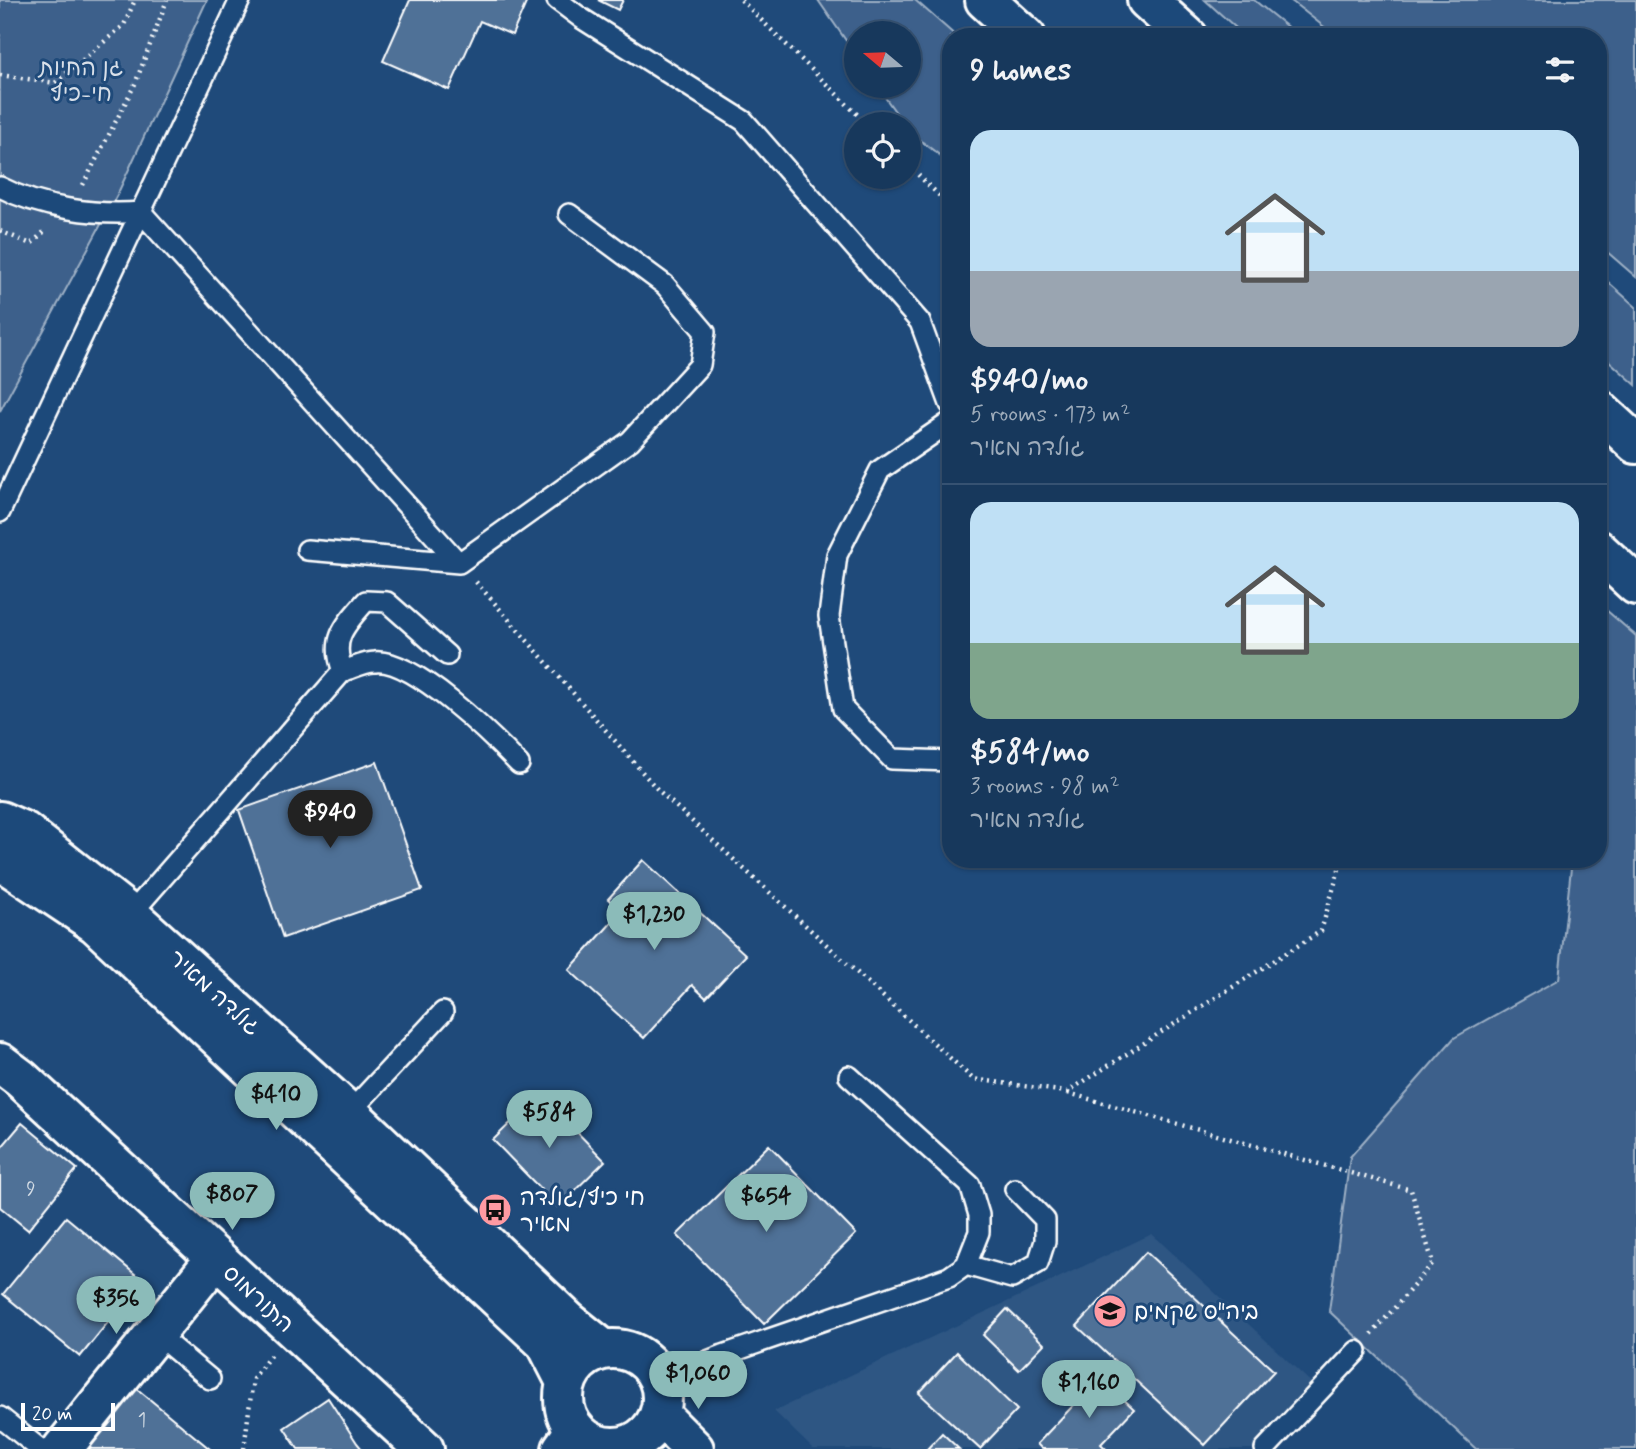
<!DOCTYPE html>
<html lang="en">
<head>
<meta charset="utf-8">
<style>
	body { margin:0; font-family:Mynerve,"Playpen Sans Hebrew",sans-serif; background:#244365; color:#f1f3f6; height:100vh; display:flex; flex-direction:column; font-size:26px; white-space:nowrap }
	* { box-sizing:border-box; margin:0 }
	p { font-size:23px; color:#9eacbb }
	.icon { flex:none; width:38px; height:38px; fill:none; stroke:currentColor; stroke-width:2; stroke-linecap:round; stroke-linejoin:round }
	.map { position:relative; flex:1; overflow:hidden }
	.sheet { position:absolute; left:942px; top:28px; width:665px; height:840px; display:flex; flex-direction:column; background:#17385c; border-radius:28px; box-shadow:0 2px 5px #0004,0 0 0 2px #365272 }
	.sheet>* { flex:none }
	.needle { width:46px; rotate:289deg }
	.tools { position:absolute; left:844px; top:21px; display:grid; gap:14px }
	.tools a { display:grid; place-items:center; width:77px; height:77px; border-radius:50%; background:#17385c; box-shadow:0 2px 5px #0004,0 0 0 2px #365272; font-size:35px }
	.scale { position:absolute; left:21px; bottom:18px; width:94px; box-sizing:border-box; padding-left:7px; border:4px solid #fff; border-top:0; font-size:19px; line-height:24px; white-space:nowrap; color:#fff; -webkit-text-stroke:5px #1f4a7a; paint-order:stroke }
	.price { position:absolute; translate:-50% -60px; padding:0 16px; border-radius:24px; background:#8bbbb9; color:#111; font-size:23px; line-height:46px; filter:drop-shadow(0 2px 4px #0008) }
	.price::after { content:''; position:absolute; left:50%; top:42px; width:21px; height:16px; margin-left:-10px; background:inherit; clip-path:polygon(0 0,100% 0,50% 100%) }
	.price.active { background:#222; color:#fff }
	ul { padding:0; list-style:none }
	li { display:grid; align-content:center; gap:14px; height:371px; padding:0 28px }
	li+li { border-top:2px solid #365272 }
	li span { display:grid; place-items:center; height:217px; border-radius:21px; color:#555 }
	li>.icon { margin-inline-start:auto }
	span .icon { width:126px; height:126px; fill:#fffc; stroke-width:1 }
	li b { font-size:30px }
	h2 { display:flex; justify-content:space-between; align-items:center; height:84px; padding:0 28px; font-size:30px }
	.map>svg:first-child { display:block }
	.built { fill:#2e5683 }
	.green { fill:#3c618b; stroke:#9eb0c5; stroke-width:2 }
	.building { fill:#507197; stroke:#fff; stroke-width:2 }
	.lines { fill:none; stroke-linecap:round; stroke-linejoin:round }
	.lane-casing { stroke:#fff; stroke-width:24 }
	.street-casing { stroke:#fff; stroke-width:44 }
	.secondary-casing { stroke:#fff; stroke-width:44 }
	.highway-casing { stroke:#fff; stroke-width:44 }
	.path { stroke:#fff; stroke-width:4.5; stroke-dasharray:2 5; stroke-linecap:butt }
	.lane { stroke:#1f4a7a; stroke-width:19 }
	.street { stroke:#1f4a7a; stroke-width:38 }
	.secondary { stroke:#1f4a7a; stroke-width:38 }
	.highway { stroke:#1f4a7a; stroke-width:38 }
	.labels { text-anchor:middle; stroke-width:6; stroke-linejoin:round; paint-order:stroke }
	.number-label { font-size:19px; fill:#d3dce5 }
	.park-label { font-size:23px; fill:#d8dfe8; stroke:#1f4a7a }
	.street-label { font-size:23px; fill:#fff; stroke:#1f4a7a }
	.poi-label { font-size:23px; fill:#fff; stroke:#1f4a7a; text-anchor:start }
</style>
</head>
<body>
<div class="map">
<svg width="1636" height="1449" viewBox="0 0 1636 1449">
	<rect width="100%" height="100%" fill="#1f4a7a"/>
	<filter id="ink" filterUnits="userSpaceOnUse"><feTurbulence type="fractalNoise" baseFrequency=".0143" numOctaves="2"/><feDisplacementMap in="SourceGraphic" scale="14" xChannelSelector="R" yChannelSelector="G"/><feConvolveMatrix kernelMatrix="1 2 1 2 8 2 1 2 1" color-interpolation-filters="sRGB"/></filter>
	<g filter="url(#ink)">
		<path class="built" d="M1152 1234 1317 1388 1259 1449H813L774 1411Z"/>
		<path class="green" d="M0 0H207L118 193 0 411Z
			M818 0H915L957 37H950V163L908 131V124H904L877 86H908V33H856V55Z
			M1205 0H1254L1300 37H1246Z
			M1290 0H1636V277L1598 244V37H1337Z
			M1598 273 1636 307V385L1598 351Z
			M1598 603 1636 636V1449H1476L1329 1311 1350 1157 1454 1038 1559 979 1572 859H1598Z"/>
		<path class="building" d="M410 0H526L527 1 512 35 480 21 449 90 383 61Z
			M598 0H623L618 10Z
			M377 762 422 890 283 938 239 810Z
			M643 860 746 955 706 998 692 985 644 1038 569 970 622 911 608 899Z
			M540 1094 605 1161 558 1207 493 1140Z
			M22 1123 77 1169 28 1230 0 1207V1149Z
			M769 1145 856 1234 764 1324 677 1235Z
			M66 1217 142 1280 80 1357 3 1294Z
			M1146 1252 1274 1371 1205 1445 1077 1326Z
			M1007 1309 1044 1344 1019 1370 983 1335Z
			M957 1352 1017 1410 980 1449 919 1393Z
			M1100 1377 1134 1409 1101 1444 1106 1449H1042L1037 1444Z
			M136 1388 210 1449H86Z
			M328 1398 357 1443 362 1449H298L284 1428Z
			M942 1433 959 1449H927Z"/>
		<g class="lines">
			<defs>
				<path id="lane" d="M557 0 581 18 744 121 920 322 950 404
					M0 187C40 208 96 216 141 212L459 563 630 441 700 365 705 332 665 285 569 214
					M950 422 880 470 837 555 829 616 843 709 892 759 950 761
					M0 512 240 0
					M307 550 459 563
					M343 671C330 639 345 625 366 601L387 602 447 655
					M130 915 343 671C353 668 365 662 375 662 413 658 492 736 519 764
					M349 1113 443 1012
					M966 1265 1012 1278 1038 1263 1045 1241V1220L1015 1189
					M156 1334 210 1379
					M659 1380 723 1355 949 1277 966 1265 979 1232V1215L970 1185 849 1076
					M0 1417 40 1449
					M1265 1449 1357 1351"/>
				<path id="street" d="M0 1063 20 1078 424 1449
					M62 1449 216 1258
					M562 1449 575 1431"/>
				<path id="secondary" d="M0 821 25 832 130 915 349 1113 568 1321 603 1349
					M0 860 96 924 546 1343 566 1382
					M564 1398a49 49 0 1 1 98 0a49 49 0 1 1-98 0Z
					M660 1415 694 1449"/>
				<path id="highway" d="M985 0 1026 37
					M1147 0 1188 37
					M1598 409 1636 444
					M1598 550 1636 585"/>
			</defs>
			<use href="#lane" class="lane-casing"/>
			<use href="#street" class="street-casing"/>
			<use href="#secondary" class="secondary-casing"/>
			<use href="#highway" class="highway-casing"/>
			<path class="path" d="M741 0 867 124
				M0 75 55 83 124 25 135 0
				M908 165 950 206
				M83 185 135 84 167 0
				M0 231 31 244 47 229
				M476 582 658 790 973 1079 1067 1092 1321 931 1342 859
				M1068 1093 1411 1190 1433 1263 1372 1334
				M244 1449 253 1379 272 1353"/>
			<use href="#lane" class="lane"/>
			<use href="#street" class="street"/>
			<use href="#secondary" class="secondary"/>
			<use href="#highway" class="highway"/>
		</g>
	</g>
	<defs>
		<symbol id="bus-disc" viewBox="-11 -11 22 22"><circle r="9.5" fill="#ff9aa2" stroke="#1f4a7a"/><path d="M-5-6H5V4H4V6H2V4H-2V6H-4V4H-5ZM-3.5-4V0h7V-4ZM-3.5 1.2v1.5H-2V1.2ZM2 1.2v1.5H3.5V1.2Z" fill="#111"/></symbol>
		<symbol id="school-disc" viewBox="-11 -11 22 22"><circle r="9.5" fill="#ff9aa2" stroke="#1f4a7a"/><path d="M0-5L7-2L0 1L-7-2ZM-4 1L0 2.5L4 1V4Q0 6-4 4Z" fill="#111"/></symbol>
	</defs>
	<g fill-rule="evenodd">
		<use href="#bus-disc" x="476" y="1191" width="38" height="38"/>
		<use href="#school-disc" x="1091" y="1292" width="38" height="38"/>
	</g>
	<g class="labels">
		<g class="number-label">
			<text x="31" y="1195">9</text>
			<text x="142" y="1426">1</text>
		</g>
		<g class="park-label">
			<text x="81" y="75">גן החיות<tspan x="81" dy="26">חי-כיף</tspan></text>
		</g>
		<g class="street-label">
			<text transform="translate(215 992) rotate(42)" y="8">גולדה מאיר</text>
			<text transform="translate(259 1298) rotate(43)" y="8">התורמוס</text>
		</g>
		<g class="poi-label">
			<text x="520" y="1205">חי כיף/גולדה<tspan x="520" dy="26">מאיר</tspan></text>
			<text x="1134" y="1319">ביה"ס שקמים</text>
		</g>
	</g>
</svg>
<div class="tools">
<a><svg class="needle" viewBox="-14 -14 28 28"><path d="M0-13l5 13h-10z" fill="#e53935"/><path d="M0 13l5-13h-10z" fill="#9eacbb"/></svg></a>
<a><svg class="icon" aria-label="locate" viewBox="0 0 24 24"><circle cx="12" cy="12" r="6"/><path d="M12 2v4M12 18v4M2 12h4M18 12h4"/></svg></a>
</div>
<div class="scale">20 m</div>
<b class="price active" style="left:330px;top:850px">$940</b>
<b class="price" style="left:654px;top:952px">$1,230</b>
<b class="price" style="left:276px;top:1132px">$410</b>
<b class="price" style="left:549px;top:1150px">$584</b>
<b class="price" style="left:232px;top:1232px">$807</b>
<b class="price" style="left:766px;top:1234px">$654</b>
<b class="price" style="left:116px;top:1336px">$356</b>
<b class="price" style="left:698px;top:1411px">$1,060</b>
<b class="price" style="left:1089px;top:1420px">$1,160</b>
<section class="sheet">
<h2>9 homes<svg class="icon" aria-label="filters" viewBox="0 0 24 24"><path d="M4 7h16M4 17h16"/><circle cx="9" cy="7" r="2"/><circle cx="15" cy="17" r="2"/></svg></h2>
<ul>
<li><span style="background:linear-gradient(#bfe0f5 65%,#9aa5b1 0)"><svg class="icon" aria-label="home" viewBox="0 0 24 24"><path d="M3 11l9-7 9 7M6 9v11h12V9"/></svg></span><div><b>$940/mo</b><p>5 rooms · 173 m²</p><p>גולדה מאיר</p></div></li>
<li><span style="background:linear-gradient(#bfe0f5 65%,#7fa58c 0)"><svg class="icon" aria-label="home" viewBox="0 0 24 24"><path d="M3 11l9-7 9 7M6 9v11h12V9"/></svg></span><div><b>$584/mo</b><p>3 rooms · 98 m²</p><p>גולדה מאיר</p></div></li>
</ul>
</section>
</div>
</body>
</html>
